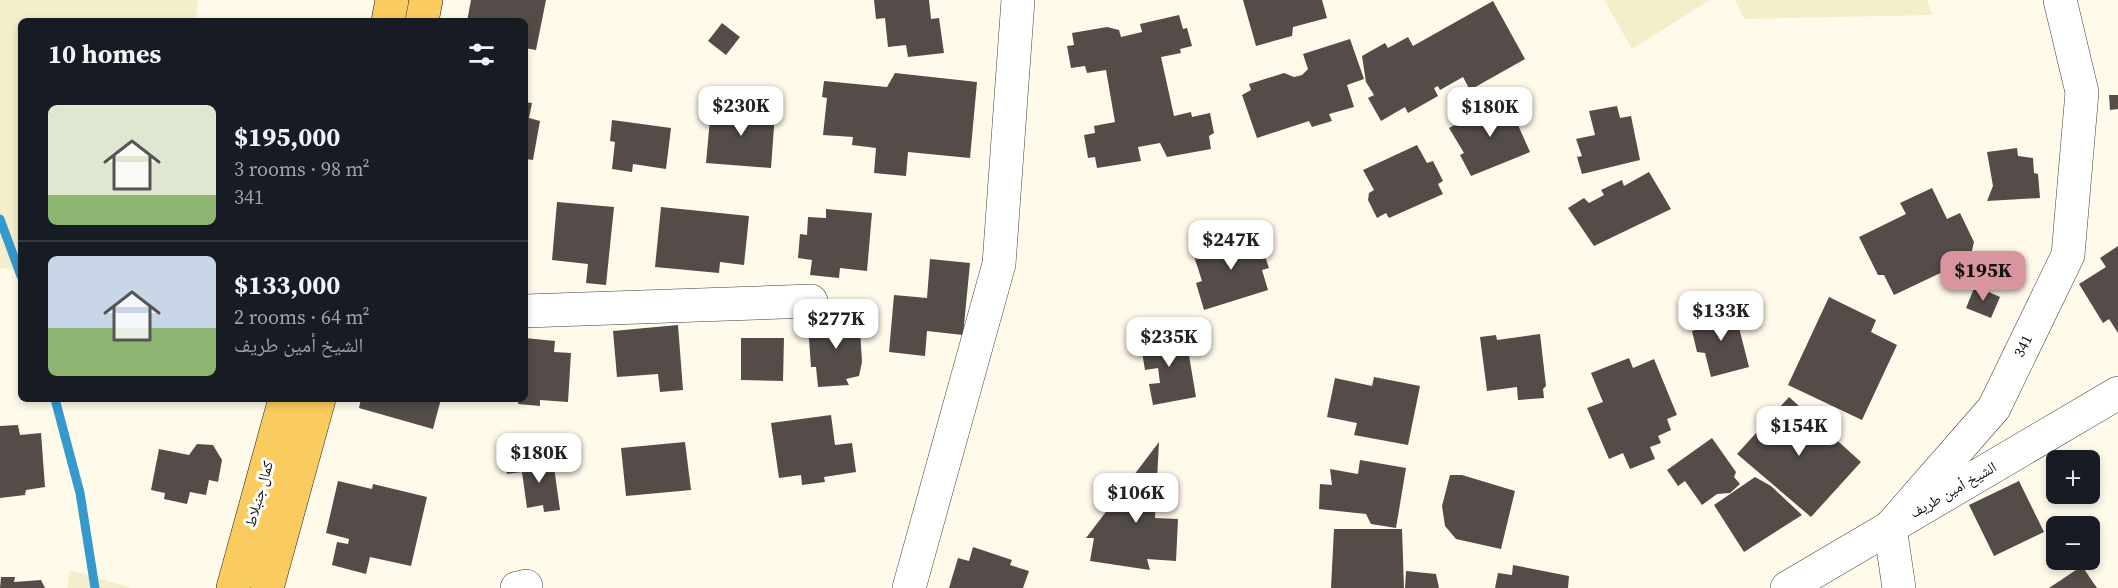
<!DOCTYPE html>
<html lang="en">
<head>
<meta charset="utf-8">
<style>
	body { margin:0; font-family:"Source Serif 4","Noto Naskh Arabic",serif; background:#242831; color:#f1f3f6; height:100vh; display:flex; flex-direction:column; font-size:22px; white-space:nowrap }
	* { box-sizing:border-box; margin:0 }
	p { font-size:20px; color:#9ea1a6 }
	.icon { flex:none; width:33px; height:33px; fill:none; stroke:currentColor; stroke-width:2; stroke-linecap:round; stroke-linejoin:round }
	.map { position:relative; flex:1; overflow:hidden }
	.side { position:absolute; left:18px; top:18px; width:510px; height:384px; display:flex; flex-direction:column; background:#171b24; border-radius:9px; box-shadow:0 3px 9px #0003 }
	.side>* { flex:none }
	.buttons { position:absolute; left:2046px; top:450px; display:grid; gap:12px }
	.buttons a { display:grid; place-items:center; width:54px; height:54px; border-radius:9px; background:#171b24; box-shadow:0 3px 9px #0003; font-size:30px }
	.price { position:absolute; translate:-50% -51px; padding:0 14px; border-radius:12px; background:#fff; color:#222; font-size:20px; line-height:39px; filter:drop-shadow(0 2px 3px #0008) }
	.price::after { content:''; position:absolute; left:50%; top:36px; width:18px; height:14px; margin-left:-9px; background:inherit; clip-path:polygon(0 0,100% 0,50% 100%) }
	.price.current { background:#d9959e; color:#111 }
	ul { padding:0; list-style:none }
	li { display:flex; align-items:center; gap:18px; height:150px; padding:0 30px }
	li+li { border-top:2px solid #363941 }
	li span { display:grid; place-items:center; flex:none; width:168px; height:120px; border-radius:9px; color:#555 }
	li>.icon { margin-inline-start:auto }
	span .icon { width:72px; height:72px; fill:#fffc; stroke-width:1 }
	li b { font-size:26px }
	h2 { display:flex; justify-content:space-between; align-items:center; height:72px; padding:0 30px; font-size:26px }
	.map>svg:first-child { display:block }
	.farmland { fill:#f4efcb }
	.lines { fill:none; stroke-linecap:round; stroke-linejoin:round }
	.stream { stroke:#3599ce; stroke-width:9 }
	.building { fill:#544c48 }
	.minor-casing { stroke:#3e3e3e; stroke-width:34 }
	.major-casing { stroke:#1c1c1c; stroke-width:34 }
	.minor { stroke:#fff; stroke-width:33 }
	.major { stroke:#facc5f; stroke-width:33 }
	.labels { text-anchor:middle; stroke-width:6; stroke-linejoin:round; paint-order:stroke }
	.street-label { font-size:15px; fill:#0b0b0b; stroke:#fff }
</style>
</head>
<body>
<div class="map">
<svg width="2118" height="588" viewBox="0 0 2118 588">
	<rect width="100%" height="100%" fill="#fffaea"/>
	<path class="farmland" d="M0 0H198L196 21H21V271L0 268Z
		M1604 0H1710L1632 49Z
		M1735 0H1927L1933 15 1744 19Z
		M70 570 132 588H67Z"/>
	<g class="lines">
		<path class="stream" d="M0 219 21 276
			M55 399 80 493 95 588"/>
	</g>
	<path class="building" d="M471 0H546L536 50 525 48V21H467Z
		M874 0H929L931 19 939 18 944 53 908 57 906 45 888 47 885 18 876 19Z
		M1243 0H1322L1327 18 1293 27 1292 36 1256 46Z
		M1493 1 1525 59 1470 90 1463 77 1440 90 1438 86 1434 88 1438 96 1408 113 1405 107 1381 121 1368 98 1374 95 1366 82 1362 56 1385 43 1388 48 1408 37 1413 46Z
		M1179 15 1183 29 1187 28 1192 46 1180 49 1181 53 1161 57 1174 116 1191 112 1192 117 1210 113 1214 133 1209 136 1211 149 1167 157 1160 143 1138 147 1141 161 1097 168 1095 157 1088 158 1084 135 1095 133 1094 126 1115 122 1106 70 1087 73 1085 66 1071 68 1067 46 1074 45 1072 33 1107 27 1119 30 1121 37 1142 32 1140 24Z
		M722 23 740 37 726 55 708 41Z
		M1350 39 1364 79 1347 85 1354 107 1329 114 1332 121 1312 127 1309 121 1257 138 1242 95 1251 90 1249 84 1284 73 1294 77 1302 75 1308 69 1303 54Z
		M895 73 977 82 970 158 908 152 906 176 874 173 876 148 852 145 853 137 823 135 827 98 822 97 824 81 887 87Z
		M2109 95H2118V109L2110 110Z
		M1506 98 1530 152 1471 176 1460 155 1464 153 1449 128Z
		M525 102 532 103 529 118 540 121 533 160 525 159Z
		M733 103 751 105V111L775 113 771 168 706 163 711 108 733 110Z
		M1617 106 1620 118 1631 116 1640 160 1582 174 1577 157 1582 156 1576 139 1595 135 1589 111Z
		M612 120 671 128 666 169 633 164 632 172 612 169 615 142 610 141Z
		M1417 145 1427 163 1433 161 1443 181 1438 184 1443 194 1389 218 1386 213 1377 218 1368 200 1369 193 1374 190 1363 170Z
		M2017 148 2018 156 2033 158 2034 173 2038 174 2040 198 1987 201 1993 186 1987 152Z
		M1649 172 1671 209 1594 246 1568 208 1584 198 1589 203 1604 195 1601 190 1622 180 1624 186Z
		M1932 188 1947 219 1960 213 1974 242 1970 259 1894 295 1884 275H1878L1859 237 1906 214 1900 203Z
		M557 202 614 207 606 285 586 283 588 264 552 260Z
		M661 207 749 216 744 265 720 262 719 273 655 267Z
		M826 209 872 213 867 271 840 268 839 278 810 275 812 260 798 258 800 234 807 235 808 217 826 218Z
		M1257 233 1269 268 1262 270 1268 290 1204 310 1196 283 1202 281 1193 253Z
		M2118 246V333L2109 319 2103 323 2079 284 2106 267 2100 258Z
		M930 259 970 263 963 335 927 331 925 356 889 352 894 295 927 298Z
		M1975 286 2000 297 1991 318 1966 308Z
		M1829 297 1876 320 1871 332 1897 345 1862 420 1788 385Z
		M1734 308 1749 367 1711 377 1705 353 1697 352 1692 331 1699 329 1696 318Z
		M859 314 862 362 859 376 846 379 849 385 818 387 816 367H811L808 325 829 324 828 316Z
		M678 325 683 390 660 392 658 374 617 377 613 331Z
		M1185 332 1196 397 1153 405 1149 384 1160 383 1158 368 1145 370 1140 340Z
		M1540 334 1546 386 1543 389 1544 398 1518 400 1517 387 1487 391 1480 337 1496 335 1497 340Z
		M525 338 555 341 554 352 571 353 568 402 540 400V406L518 404 519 399H525Z
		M741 338H784L783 381 741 380Z
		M1629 358 1633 368 1654 359 1677 415 1667 419 1671 430 1658 436 1661 443 1650 447 1655 459 1630 469 1623 453 1609 459 1587 408 1603 402 1591 373Z
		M1374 377 1420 386 1408 445 1354 435 1357 423 1327 417 1335 378 1372 386Z
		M1789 397 1861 462 1811 517 1737 454Z
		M361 399H441L433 429 359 408Z
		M831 415 835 445 852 443 856 472 824 477 825 482 802 485 801 475 779 478 771 423Z
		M18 425 20 435 41 433 45 487 26 490 25 495 0 498V426Z
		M1712 438 1736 472 1734 477 1740 484 1730 493 1717 494 1702 505 1685 481 1678 486 1667 470Z
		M685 442 691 490 626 496 621 448Z
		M1159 442 1155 518 1178 519 1176 561 1147 559 1150 570 1090 561 1094 538H1086Z
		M197 444 213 445 222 460 218 482 209 480 206 495 190 492 187 504 164 499 165 493 151 490 159 449 189 455Z
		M553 460 560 510 544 512 543 505 527 508 522 472 507 474 506 466Z
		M1360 460 1406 468 1396 528 1371 524 1366 514 1319 509 1320 484 1332 485 1330 469 1358 474Z
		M1450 475H1462L1515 491 1501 549 1456 539 1445 526 1442 506Z
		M1755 477 1771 486 1802 515 1744 552 1714 505Z
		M338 481 372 489 373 484 427 497 411 566 370 557 366 574 332 565 337 542 348 544 349 539 326 533Z
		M2019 481 2044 532 1994 556 1969 505Z
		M1334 529H1402L1404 588H1331Z
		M973 547 1012 560 1010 565 1029 571 1023 588H949L958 558 969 561Z
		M1513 565 1569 576 1568 588H1495L1498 573 1512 575Z
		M2082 566 2097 588H2049Z
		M1406 571 1436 574 1439 588H1405Z
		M1 577H15L14 582 41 580 45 588H0Z"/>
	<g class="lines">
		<defs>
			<path id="minor" d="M525 311 811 301
				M517 588 526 586
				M909 588 999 264 1018 0
				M1787 588 2118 393
				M1899 588 1890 527 1994 408 2068 255 2082 92 2060 0"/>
			<path id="major" d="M388 21 392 0
				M422 21 426 0
				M233 588 285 399
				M267 588 319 399"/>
		</defs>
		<use href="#minor" class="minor-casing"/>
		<use href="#major" class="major-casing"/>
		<use href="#minor" class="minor"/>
		<use href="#major" class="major"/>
	</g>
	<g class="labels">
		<g class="street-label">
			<text transform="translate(2023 346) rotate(-64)" y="5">341</text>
			<text transform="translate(1953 490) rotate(-30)" y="5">الشيخ أمين طريف</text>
			<text transform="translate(259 494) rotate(-74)" y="5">كمال جنبلاط</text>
		</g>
	</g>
</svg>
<div class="buttons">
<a>+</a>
<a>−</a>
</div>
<b class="price" style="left:741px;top:137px">$230K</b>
<b class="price" style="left:1490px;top:138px">$180K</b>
<b class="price" style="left:1231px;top:271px">$247K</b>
<b class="price current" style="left:1983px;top:302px">$195K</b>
<b class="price" style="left:1721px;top:342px">$133K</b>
<b class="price" style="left:836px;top:350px">$277K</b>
<b class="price" style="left:1169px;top:368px">$235K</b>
<b class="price" style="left:1799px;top:457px">$154K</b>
<b class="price" style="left:539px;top:484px">$180K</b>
<b class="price" style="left:1136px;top:524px">$106K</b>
<section class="side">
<h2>10 homes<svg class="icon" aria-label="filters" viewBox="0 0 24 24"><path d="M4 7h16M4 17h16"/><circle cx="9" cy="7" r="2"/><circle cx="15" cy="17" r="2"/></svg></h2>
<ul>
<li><span style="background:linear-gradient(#dfe7d0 75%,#8fb573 0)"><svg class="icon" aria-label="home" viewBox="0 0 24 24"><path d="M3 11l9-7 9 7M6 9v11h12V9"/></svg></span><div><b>$195,000</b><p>3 rooms · 98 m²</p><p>341</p></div></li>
<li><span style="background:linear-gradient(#c9d6e8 60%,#8fb573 0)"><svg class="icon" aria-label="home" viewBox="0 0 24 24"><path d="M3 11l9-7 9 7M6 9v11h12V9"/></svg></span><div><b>$133,000</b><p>2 rooms · 64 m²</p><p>الشيخ أمين طريف</p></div></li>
</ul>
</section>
</div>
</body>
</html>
